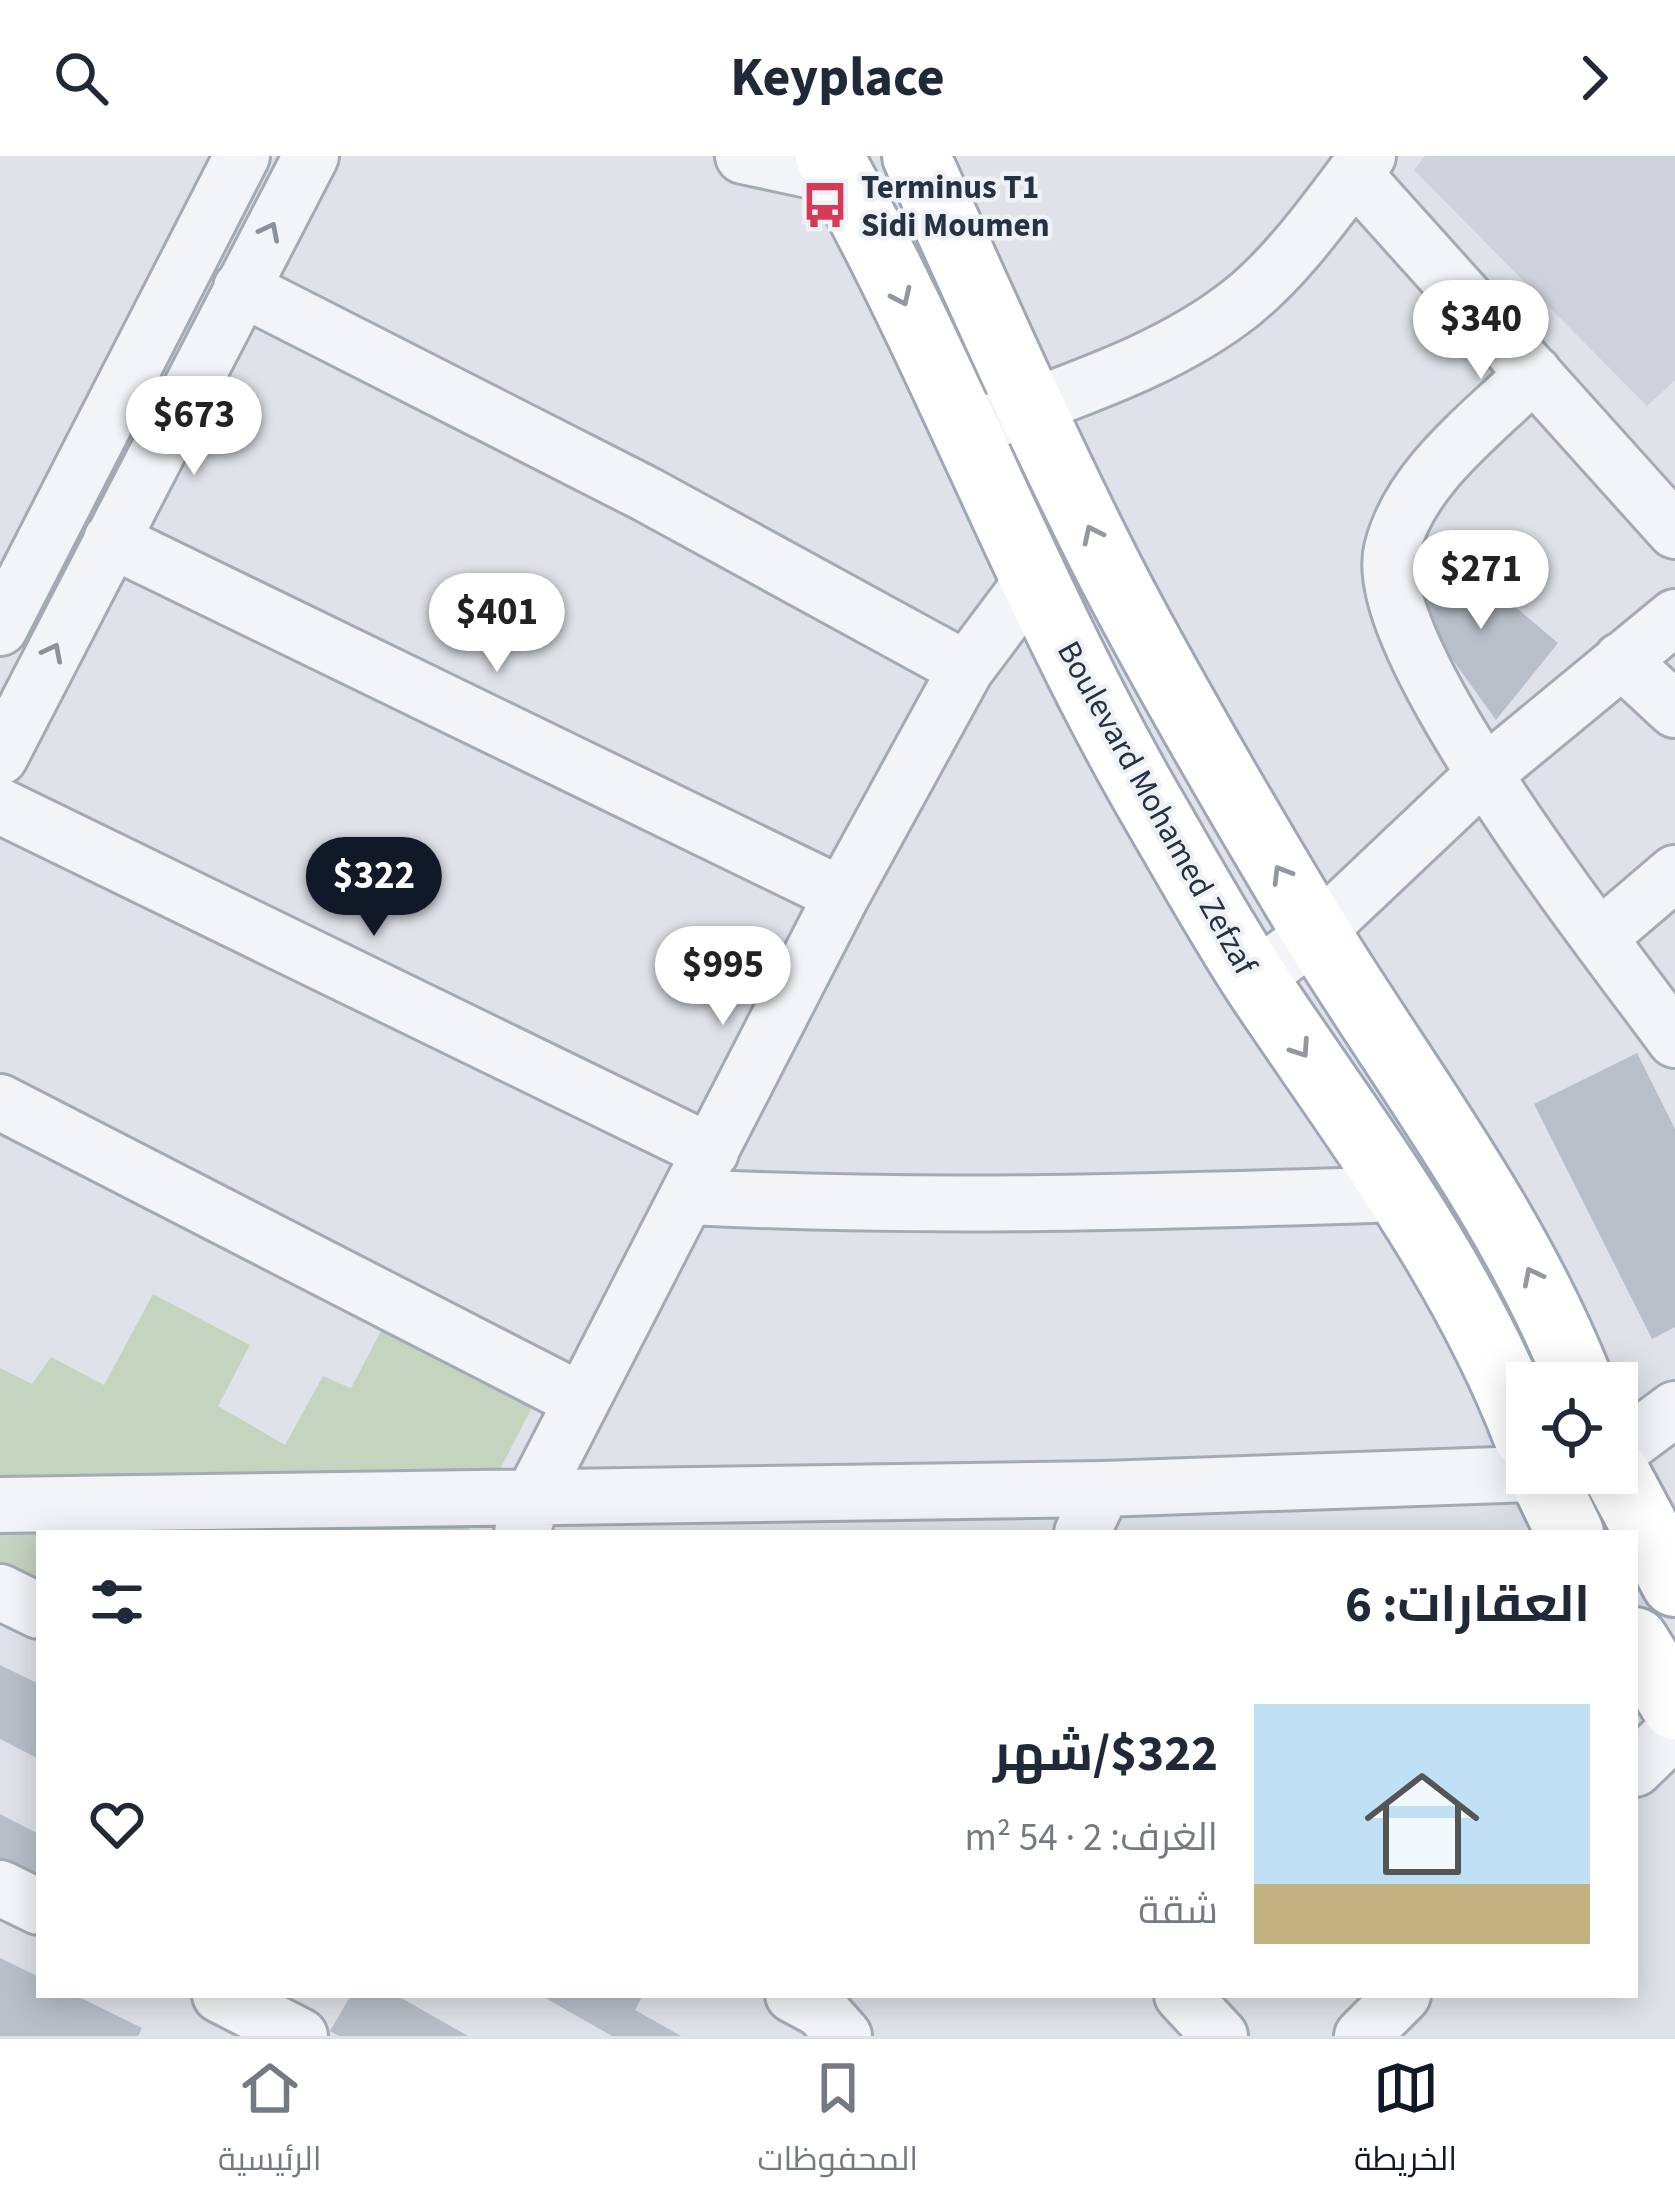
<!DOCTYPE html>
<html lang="ar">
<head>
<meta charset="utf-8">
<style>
	body { margin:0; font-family:"Source Sans 3",Cairo,sans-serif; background:#f2f2f3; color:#1f2937; direction:rtl; height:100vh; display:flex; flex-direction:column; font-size:45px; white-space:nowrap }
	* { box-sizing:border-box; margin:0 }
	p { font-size:39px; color:#747a83 }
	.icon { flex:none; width:66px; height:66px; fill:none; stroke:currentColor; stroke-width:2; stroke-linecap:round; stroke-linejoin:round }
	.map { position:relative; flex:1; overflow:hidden; direction:ltr }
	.sheet { position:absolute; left:36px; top:1374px; width:1602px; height:468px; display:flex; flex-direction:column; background:#fff; border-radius:0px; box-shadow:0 6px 30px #0003; direction:rtl }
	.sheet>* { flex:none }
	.tools { position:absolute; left:1506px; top:1206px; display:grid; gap:24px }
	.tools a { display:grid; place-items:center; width:132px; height:132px; border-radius:0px; background:#fff; box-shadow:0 6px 30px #0003; font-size:60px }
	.price { position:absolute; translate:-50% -102px; padding:0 27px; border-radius:42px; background:#fff; color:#222; font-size:39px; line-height:78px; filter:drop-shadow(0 3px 6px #0008) }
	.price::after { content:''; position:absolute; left:50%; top:72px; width:36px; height:27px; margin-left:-18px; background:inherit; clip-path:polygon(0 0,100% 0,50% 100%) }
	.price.on { background:#111827; color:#fff }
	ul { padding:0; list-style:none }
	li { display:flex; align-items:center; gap:36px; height:300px; padding:0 48px }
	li+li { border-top:3px solid #e0e1e3 }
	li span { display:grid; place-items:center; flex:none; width:336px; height:240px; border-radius:0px; color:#555 }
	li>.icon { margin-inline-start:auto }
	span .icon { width:144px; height:144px; fill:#fffc; stroke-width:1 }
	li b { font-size:51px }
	h2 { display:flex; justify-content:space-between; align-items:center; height:144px; padding:0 48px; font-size:51px }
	header { display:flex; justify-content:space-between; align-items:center; height:156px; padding:0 48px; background:#fff; font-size:54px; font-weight:700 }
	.menu { display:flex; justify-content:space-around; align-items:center; height:168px; border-top:3px solid #e0e1e3; background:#fff; font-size:33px; color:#747a83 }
	.menu a { display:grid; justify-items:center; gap:6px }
	.menu .on { color:#111827 }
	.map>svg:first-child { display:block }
	.built { fill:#cdd2db }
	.green { fill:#c5d4bf }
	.building { fill:#b8bfc9 }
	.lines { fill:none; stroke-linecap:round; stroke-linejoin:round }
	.minor-casing { stroke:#a4aab4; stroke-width:60 }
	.major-casing { stroke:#9da7b6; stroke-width:72 }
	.minor { stroke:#f2f4f7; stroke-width:54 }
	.major { stroke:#fff; stroke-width:66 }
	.oneway { stroke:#8c929c }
	.oneway2 { stroke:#9298a0 }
	.labels { text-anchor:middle; stroke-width:9; stroke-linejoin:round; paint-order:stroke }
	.poi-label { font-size:33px; font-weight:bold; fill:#263142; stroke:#eef2f7; text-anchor:start }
	.street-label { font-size:33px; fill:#263142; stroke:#eef2f7 }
</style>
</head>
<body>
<header><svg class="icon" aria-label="forward" viewBox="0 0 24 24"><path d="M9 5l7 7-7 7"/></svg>Keyplace<svg class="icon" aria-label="search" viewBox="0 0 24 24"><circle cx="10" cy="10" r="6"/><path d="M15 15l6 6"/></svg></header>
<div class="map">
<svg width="1675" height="1880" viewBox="0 0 1675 1880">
	<rect width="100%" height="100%" fill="#dfe3e9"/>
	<path class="built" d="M1425 0H1675V224L1647 250 1414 14Z"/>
	<path class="green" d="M153 1138 250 1189 218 1250 285 1289 323 1220 351 1232 389 1160 539 1238 467 1377H39V1435L0 1416V1212L32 1228 51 1201 104 1229Z"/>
	<path class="building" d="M1448 394 1558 487 1496 564 1409 443Z
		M1637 897 1675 973V1171L1652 1183 1534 948Z
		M0 1509 39 1528V1603L0 1583Z
		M0 1658 39 1678V1753L0 1734Z
		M0 1802 39 1821V1839H75L142 1872 138 1880H0Z
		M351 1839H396L468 1880H339L330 1875Z
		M540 1839H643L635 1854 681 1880H612Z"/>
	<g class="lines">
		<defs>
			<path id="minor" d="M743 0 841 21
				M1354 18 1675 375
				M241 132 646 338 966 513
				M1534 217C1483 268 1410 320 1392 393 1367 491 1612 797 1675 884
				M965 276C1057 239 1163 209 1241 147 1291 107 1329 50 1368 0
				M111 384 842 739
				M0 472 242 0
				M1621 504 1675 554
				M0 601 311 0
				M0 650 711 996
				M1600 781 1675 717
				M1254 823 1316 777 1481 621 1675 461
				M0 946 582 1245
				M690 1041C926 1053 1163 1046 1399 1038
				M1617 1296 1675 1253
				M0 1349 1103 1333 1558 1317
				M522 1377 534 1338 842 739 966 513 1032 425
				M1082 1377 1103 1333
				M0 1436 39 1455
				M1635 1613 1675 1574
				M0 1732 39 1751
				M220 1839 300 1880
				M793 1839 821 1854 844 1880
				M1182 1839 1220 1880
				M1362 1880 1403 1839"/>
			<path id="major" d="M829 0C949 214 1032 446 1156 658 1189 715 1222 774 1258 829 1356 975 1464 1115 1527 1280
				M916 0C980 140 1042 282 1112 419 1168 527 1229 631 1291 735 1388 899 1509 1048 1580 1227
				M1541 1317 1570 1377
				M1616 1317 1675 1427
				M1635 1485 1675 1550"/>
		</defs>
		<use href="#minor" class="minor-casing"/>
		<use href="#major" class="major-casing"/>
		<use href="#minor" class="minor"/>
		<use href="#major" class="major"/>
	</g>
	<defs><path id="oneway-chevron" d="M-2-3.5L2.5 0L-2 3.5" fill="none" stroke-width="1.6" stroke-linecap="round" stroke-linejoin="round" transform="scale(3)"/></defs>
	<g class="oneway">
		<use href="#oneway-chevron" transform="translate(270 75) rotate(-63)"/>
		<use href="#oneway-chevron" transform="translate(53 496) rotate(-63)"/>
	</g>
	<g class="oneway2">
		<use href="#oneway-chevron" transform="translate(902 141) rotate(65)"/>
		<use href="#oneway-chevron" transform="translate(1092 378) rotate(-116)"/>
		<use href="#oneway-chevron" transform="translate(1281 718) rotate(-121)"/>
		<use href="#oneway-chevron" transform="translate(1301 893) rotate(56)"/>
		<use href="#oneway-chevron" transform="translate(1532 1120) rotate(-117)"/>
	</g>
	<defs>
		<symbol id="bus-bare" viewBox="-9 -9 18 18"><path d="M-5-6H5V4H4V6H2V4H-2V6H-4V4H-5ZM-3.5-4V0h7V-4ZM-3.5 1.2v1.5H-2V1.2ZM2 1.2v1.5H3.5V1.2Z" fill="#d83a55" stroke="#eef2f7" stroke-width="2.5" paint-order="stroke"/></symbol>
	</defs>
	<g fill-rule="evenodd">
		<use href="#bus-bare" x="792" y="16" width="66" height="66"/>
	</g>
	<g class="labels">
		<g class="poi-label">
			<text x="861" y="42">Terminus T1<tspan x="861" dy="38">Sidi Moumen</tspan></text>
		</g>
		<g class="street-label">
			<text transform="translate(1158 651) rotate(61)" y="12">Boulevard Mohamed Zefzaf</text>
		</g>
	</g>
</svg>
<div class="tools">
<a><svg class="icon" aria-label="locate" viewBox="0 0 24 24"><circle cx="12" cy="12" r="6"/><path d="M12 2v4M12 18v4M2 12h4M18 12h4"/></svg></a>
</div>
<b class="price" style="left:1481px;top:226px">$340</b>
<b class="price" style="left:194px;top:322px">$673</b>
<b class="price" style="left:1481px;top:476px">$271</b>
<b class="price" style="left:497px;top:519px">$401</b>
<b class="price on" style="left:374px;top:783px">$322</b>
<b class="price" style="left:723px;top:872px">$995</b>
<section class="sheet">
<h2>العقارات: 6<svg class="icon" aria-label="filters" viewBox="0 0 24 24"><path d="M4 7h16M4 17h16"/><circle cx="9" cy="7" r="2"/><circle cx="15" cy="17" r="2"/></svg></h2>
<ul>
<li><span style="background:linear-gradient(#bfe0f5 75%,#c2b280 0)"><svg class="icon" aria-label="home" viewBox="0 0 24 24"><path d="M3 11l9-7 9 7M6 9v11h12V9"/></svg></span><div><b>$322/شهر</b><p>الغرف: 2 · 54 m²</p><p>شقة</p></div><svg class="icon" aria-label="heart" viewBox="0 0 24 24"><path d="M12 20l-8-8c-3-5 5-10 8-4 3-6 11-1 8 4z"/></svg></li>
</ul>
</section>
</div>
<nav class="menu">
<a class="on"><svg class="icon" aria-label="map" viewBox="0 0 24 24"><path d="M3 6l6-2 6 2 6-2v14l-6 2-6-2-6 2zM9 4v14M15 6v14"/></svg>الخريطة</a>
<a><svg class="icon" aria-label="saved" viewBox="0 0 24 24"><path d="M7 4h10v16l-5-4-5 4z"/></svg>المحفوظات</a>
<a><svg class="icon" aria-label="home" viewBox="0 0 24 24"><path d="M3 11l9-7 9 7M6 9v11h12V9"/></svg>الرئيسية</a>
</nav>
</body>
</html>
